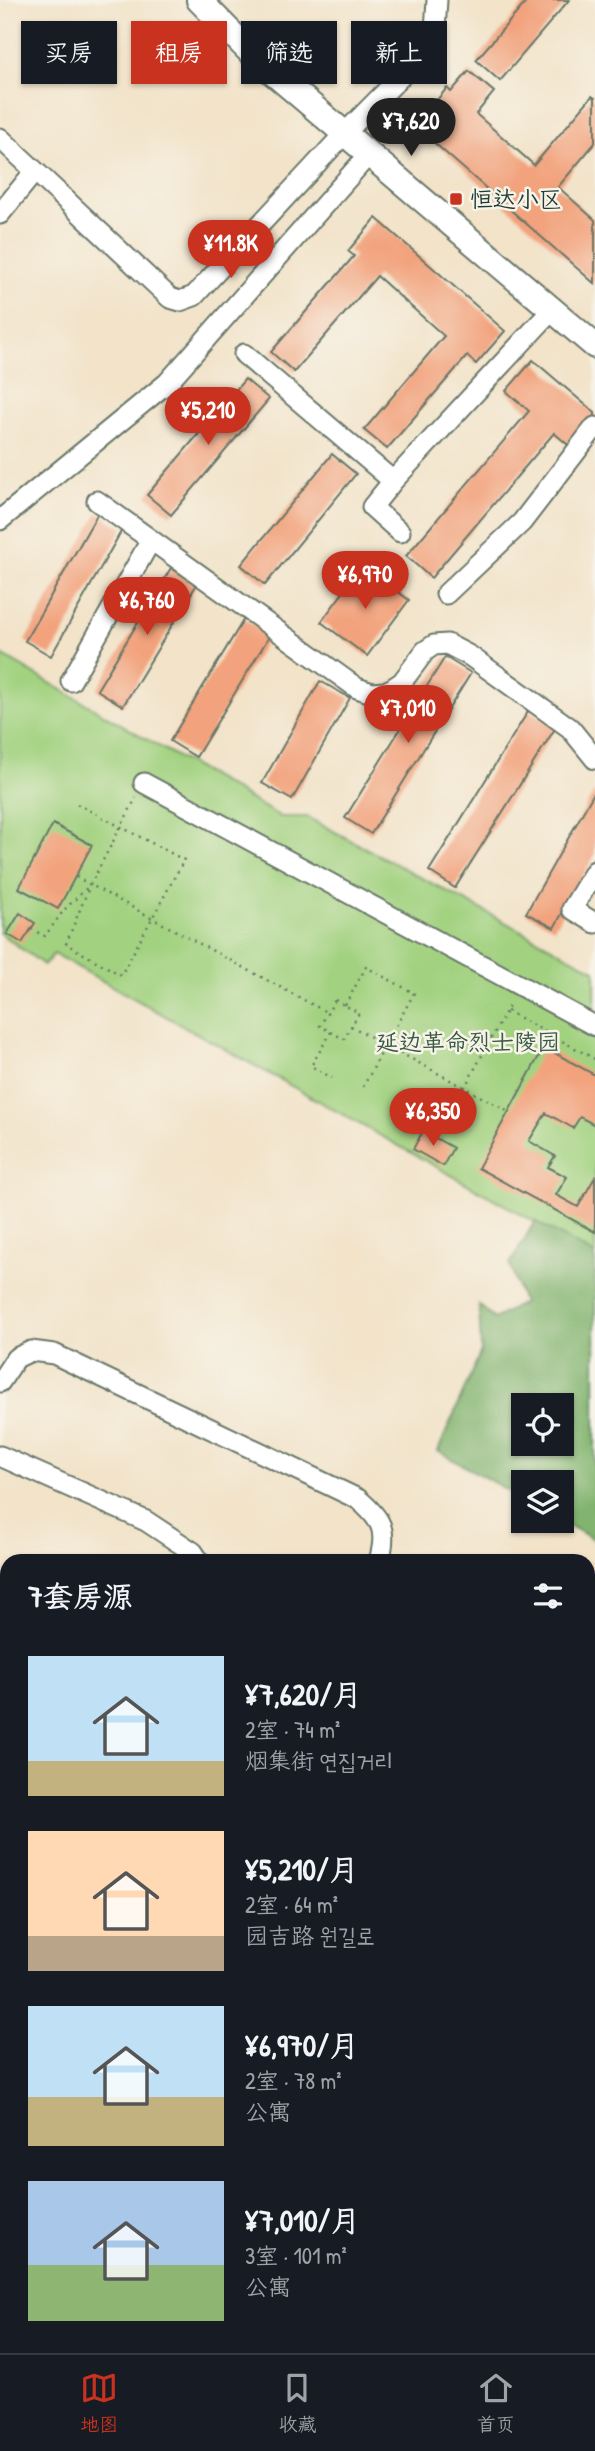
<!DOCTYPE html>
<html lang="zh">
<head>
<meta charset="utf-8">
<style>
	body { margin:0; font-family:"Patrick Hand","LXGW WenKai TC","Poor Story",sans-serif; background:#242831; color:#f1f3f6; height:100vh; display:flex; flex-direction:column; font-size:26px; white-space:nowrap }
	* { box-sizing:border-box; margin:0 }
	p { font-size:23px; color:#9ea1a6 }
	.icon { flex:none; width:38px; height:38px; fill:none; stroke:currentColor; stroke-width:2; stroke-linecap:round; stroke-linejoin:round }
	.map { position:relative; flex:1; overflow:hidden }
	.drawer { position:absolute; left:0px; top:1554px; width:595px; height:800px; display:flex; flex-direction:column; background:#171b24; border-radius:21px 21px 0 0; box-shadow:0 2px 5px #0004 }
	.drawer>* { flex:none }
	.top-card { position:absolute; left:21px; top:21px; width:553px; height:63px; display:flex; gap:14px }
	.buttons { position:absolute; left:511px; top:1393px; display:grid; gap:14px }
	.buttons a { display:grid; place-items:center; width:63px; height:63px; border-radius:0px; background:#171b24; box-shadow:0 2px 5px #0004; font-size:35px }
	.price { position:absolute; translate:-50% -60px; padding:0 16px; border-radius:24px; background:#c8321e; color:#fff; font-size:23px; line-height:46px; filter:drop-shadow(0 2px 4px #0008) }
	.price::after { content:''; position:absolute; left:50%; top:42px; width:21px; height:16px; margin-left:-10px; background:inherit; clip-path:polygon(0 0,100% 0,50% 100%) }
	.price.selected { background:#222; color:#fff }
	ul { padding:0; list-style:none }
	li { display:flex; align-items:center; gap:21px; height:175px; padding:0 28px }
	li span { display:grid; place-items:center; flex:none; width:196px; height:140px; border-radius:0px; color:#555 }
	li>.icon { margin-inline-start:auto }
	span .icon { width:84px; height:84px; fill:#fffc; stroke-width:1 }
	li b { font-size:30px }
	h2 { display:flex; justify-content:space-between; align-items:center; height:84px; padding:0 28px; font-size:30px }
	.pill { padding:0 24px; border-radius:0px; background:#171b24; box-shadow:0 2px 5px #0004; font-size:24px; line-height:63px }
	.pill.selected { background:#c8321e; color:#fff }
	.tabs { display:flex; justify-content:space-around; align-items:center; height:98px; border-top:2px solid #363941; background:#171b24; font-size:19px; color:#9ea1a6 }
	.tabs a { display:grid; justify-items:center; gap:4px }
	.tabs .selected { color:#c8321e }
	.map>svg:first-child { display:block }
	.green { fill:#a2d280; stroke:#60885a; stroke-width:2 }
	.forest { fill:#81b46e; stroke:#507851; stroke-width:2; fill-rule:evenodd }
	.building { fill:#f2a27b }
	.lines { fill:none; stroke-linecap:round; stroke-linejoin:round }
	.minor-casing { stroke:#697768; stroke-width:23 }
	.major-casing { stroke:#697768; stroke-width:28 }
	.path { stroke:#697768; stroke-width:2.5; stroke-dasharray:2 5; stroke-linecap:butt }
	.minor { stroke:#fff; stroke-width:19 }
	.major { stroke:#fff; stroke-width:24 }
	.poi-dot { fill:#c8321e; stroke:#f7f3e8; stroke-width:2.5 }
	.labels { text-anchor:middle; stroke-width:5; stroke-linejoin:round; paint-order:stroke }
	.poi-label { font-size:23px; fill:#1f3d34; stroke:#f7f3e8; text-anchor:start }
	.park-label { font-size:23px; fill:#395b43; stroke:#f7f3e8 }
</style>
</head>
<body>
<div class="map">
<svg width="595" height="2353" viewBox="0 0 595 2353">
	<rect width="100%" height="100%" fill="#f7f3e8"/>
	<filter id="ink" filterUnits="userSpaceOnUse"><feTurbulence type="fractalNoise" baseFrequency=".0143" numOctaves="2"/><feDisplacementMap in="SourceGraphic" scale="14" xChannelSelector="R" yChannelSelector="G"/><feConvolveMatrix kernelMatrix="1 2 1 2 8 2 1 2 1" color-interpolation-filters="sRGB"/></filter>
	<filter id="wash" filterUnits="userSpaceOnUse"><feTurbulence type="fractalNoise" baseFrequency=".00686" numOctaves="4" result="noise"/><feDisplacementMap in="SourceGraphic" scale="28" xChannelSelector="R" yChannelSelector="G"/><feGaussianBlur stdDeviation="1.57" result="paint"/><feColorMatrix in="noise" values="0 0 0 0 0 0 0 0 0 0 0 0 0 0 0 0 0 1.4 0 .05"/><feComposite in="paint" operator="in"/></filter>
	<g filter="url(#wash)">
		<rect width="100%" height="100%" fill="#f2e3c9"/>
		<path class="green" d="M0 654 281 817H307L595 970V1255L54 954 44 965 0 933Z"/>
		<path class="forest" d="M535 1221 595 1255V1540L561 1521 562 1482H523V1499L438 1451 481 1351 479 1305 494 1319 523 1303 510 1264ZM523 1405H562V1444H523Z
			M0 1926 7 1931V2347H328L323 2353H0Z
			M588 2334 595 2338V2353H428L437 2347H588Z"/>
		<g id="blocks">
			<path class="building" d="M528 0H569L500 81 476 60Z
				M469 71 494 92 476 114 534 165 592 96 595 98V143L558 187 595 220V284L415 126 447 88 451 92Z
				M376 218 505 331 476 364 467 356 387 449 364 430 444 336 377 276 294 372 271 352 354 256 348 251Z
				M533 360 595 413V423L573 449 554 433 431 578 406 556 529 411 506 391Z
				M245 379 269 399 171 515 147 495Z
				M332 454 356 474 265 585 241 565Z
				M98 513 123 528 51 656 25 641Z
				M363 566 409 600 367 656 321 622Z
				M171 568 197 584 123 706 97 690Z
				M244 619 270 635 196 757 170 741Z
				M445 657 471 673 371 834 345 818Z
				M320 681 350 698 292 800 262 783Z
				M529 710 556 727 455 888 429 871Z
				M595 791V855L554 928 526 913Z
				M53 824 92 845 58 909 19 888Z
				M20 913 35 923 22 943 7 934Z
				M544 1047 595 1075V1125L580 1117 573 1128 546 1113 529 1141 555 1156 548 1167 567 1177 556 1195 578 1207 595 1177V1232L478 1168Z
				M423 1131 453 1148 443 1166 413 1149Z"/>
		</g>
	</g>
	<g filter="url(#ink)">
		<use href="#blocks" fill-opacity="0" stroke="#697768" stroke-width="2"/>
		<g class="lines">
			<defs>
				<path id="minor" d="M0 138 170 298 180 301 194 296 344 134 427 50 435 30 437 0
					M0 214 35 171
					M244 354 393 481
					M97 501 357 688 372 693 385 692 393 688 402 682 425 651 434 645 447 644 470 656 570 728 595 759
					M0 520 167 383 370 153
					M400 532 372 507 393 481 553 309
					M446 594 522 522 595 427
					M71 681 151 540
					M144 783 595 1026
					M595 871 572 909 595 923
					M0 1382 16 1358 31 1351 54 1354 358 1499C382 1520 388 1530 379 1561
					M0 1456 146 1521 193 1552 199 1561
					M588 1941 595 1950"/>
				<path id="major" d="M199 0 258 60 595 346
					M0 1829 7 1834
					M588 2225 595 2229"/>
			</defs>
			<use href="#minor" class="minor-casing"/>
			<use href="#major" class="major-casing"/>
			<path class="path" d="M77 804 184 860 121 975 66 944 90 885
				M76 877 328 1013
				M31 929 45 936 64 910 90 885 136 798
				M335 1000 359 1013 344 1039 320 1026Z
				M345 1005 366 967 414 993 363 1087
				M507 1011 595 1059
				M351 1026 509 1112
				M331 1032 311 1066 332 1078
				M441 1131 511 1002
				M0 2187 7 2183"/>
			<use href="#minor" class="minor"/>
			<use href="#major" class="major"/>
		</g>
	</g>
	<rect class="poi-dot" x="449" y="192" width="14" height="14" rx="3.5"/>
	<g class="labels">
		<g class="poi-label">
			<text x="470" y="207">恒达小区</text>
		</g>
		<g class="park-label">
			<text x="468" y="1050">延边革命烈士陵园</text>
		</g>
	</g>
</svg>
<div class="buttons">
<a><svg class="icon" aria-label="locate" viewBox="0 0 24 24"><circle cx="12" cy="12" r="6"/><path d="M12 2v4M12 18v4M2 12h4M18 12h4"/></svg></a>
<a><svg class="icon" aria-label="layers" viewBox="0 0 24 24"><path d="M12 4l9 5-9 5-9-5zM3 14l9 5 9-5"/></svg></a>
</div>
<b class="price selected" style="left:411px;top:158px">¥7,620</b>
<b class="price" style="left:231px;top:280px">¥11.8K</b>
<b class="price" style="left:208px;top:447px">¥5,210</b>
<b class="price" style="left:365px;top:611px">¥6,970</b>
<b class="price" style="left:147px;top:637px">¥6,760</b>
<b class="price" style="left:408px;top:745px">¥7,010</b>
<b class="price" style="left:433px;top:1148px">¥6,350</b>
<div class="top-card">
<a class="pill">买房</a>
<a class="pill selected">租房</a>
<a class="pill">筛选</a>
<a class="pill">新上</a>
</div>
<section class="drawer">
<h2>7套房源<svg class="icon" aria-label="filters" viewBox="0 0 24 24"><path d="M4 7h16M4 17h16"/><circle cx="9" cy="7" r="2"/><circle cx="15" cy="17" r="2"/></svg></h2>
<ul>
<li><span style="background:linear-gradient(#bfe0f5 75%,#c2b280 0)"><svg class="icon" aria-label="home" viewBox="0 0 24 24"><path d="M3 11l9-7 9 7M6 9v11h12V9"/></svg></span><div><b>¥7,620/月</b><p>2室 · 74 m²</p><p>烟集街 연집거리</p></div></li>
<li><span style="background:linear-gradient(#ffd9b3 75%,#b9a48a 0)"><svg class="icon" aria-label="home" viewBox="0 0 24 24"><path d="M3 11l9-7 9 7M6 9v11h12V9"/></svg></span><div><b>¥5,210/月</b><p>2室 · 64 m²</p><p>园吉路 원길로</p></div></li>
<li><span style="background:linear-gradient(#bfe0f5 65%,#c2b280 0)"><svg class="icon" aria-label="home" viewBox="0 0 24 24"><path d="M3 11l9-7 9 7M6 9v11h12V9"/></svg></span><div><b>¥6,970/月</b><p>2室 · 78 m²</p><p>公寓</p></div></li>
<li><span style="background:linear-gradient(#a9c7e8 60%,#8fb573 0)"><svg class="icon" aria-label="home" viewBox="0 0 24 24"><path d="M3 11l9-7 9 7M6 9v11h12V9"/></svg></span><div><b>¥7,010/月</b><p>3室 · 101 m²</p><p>公寓</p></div></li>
</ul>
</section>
</div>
<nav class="tabs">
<a class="selected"><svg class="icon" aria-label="map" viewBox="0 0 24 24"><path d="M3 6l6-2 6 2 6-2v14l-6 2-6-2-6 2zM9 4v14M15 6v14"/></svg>地图</a>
<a><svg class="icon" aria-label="saved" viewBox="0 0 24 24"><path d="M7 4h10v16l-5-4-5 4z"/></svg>收藏</a>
<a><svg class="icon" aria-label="home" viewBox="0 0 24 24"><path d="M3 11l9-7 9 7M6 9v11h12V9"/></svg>首页</a>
</nav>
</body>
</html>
